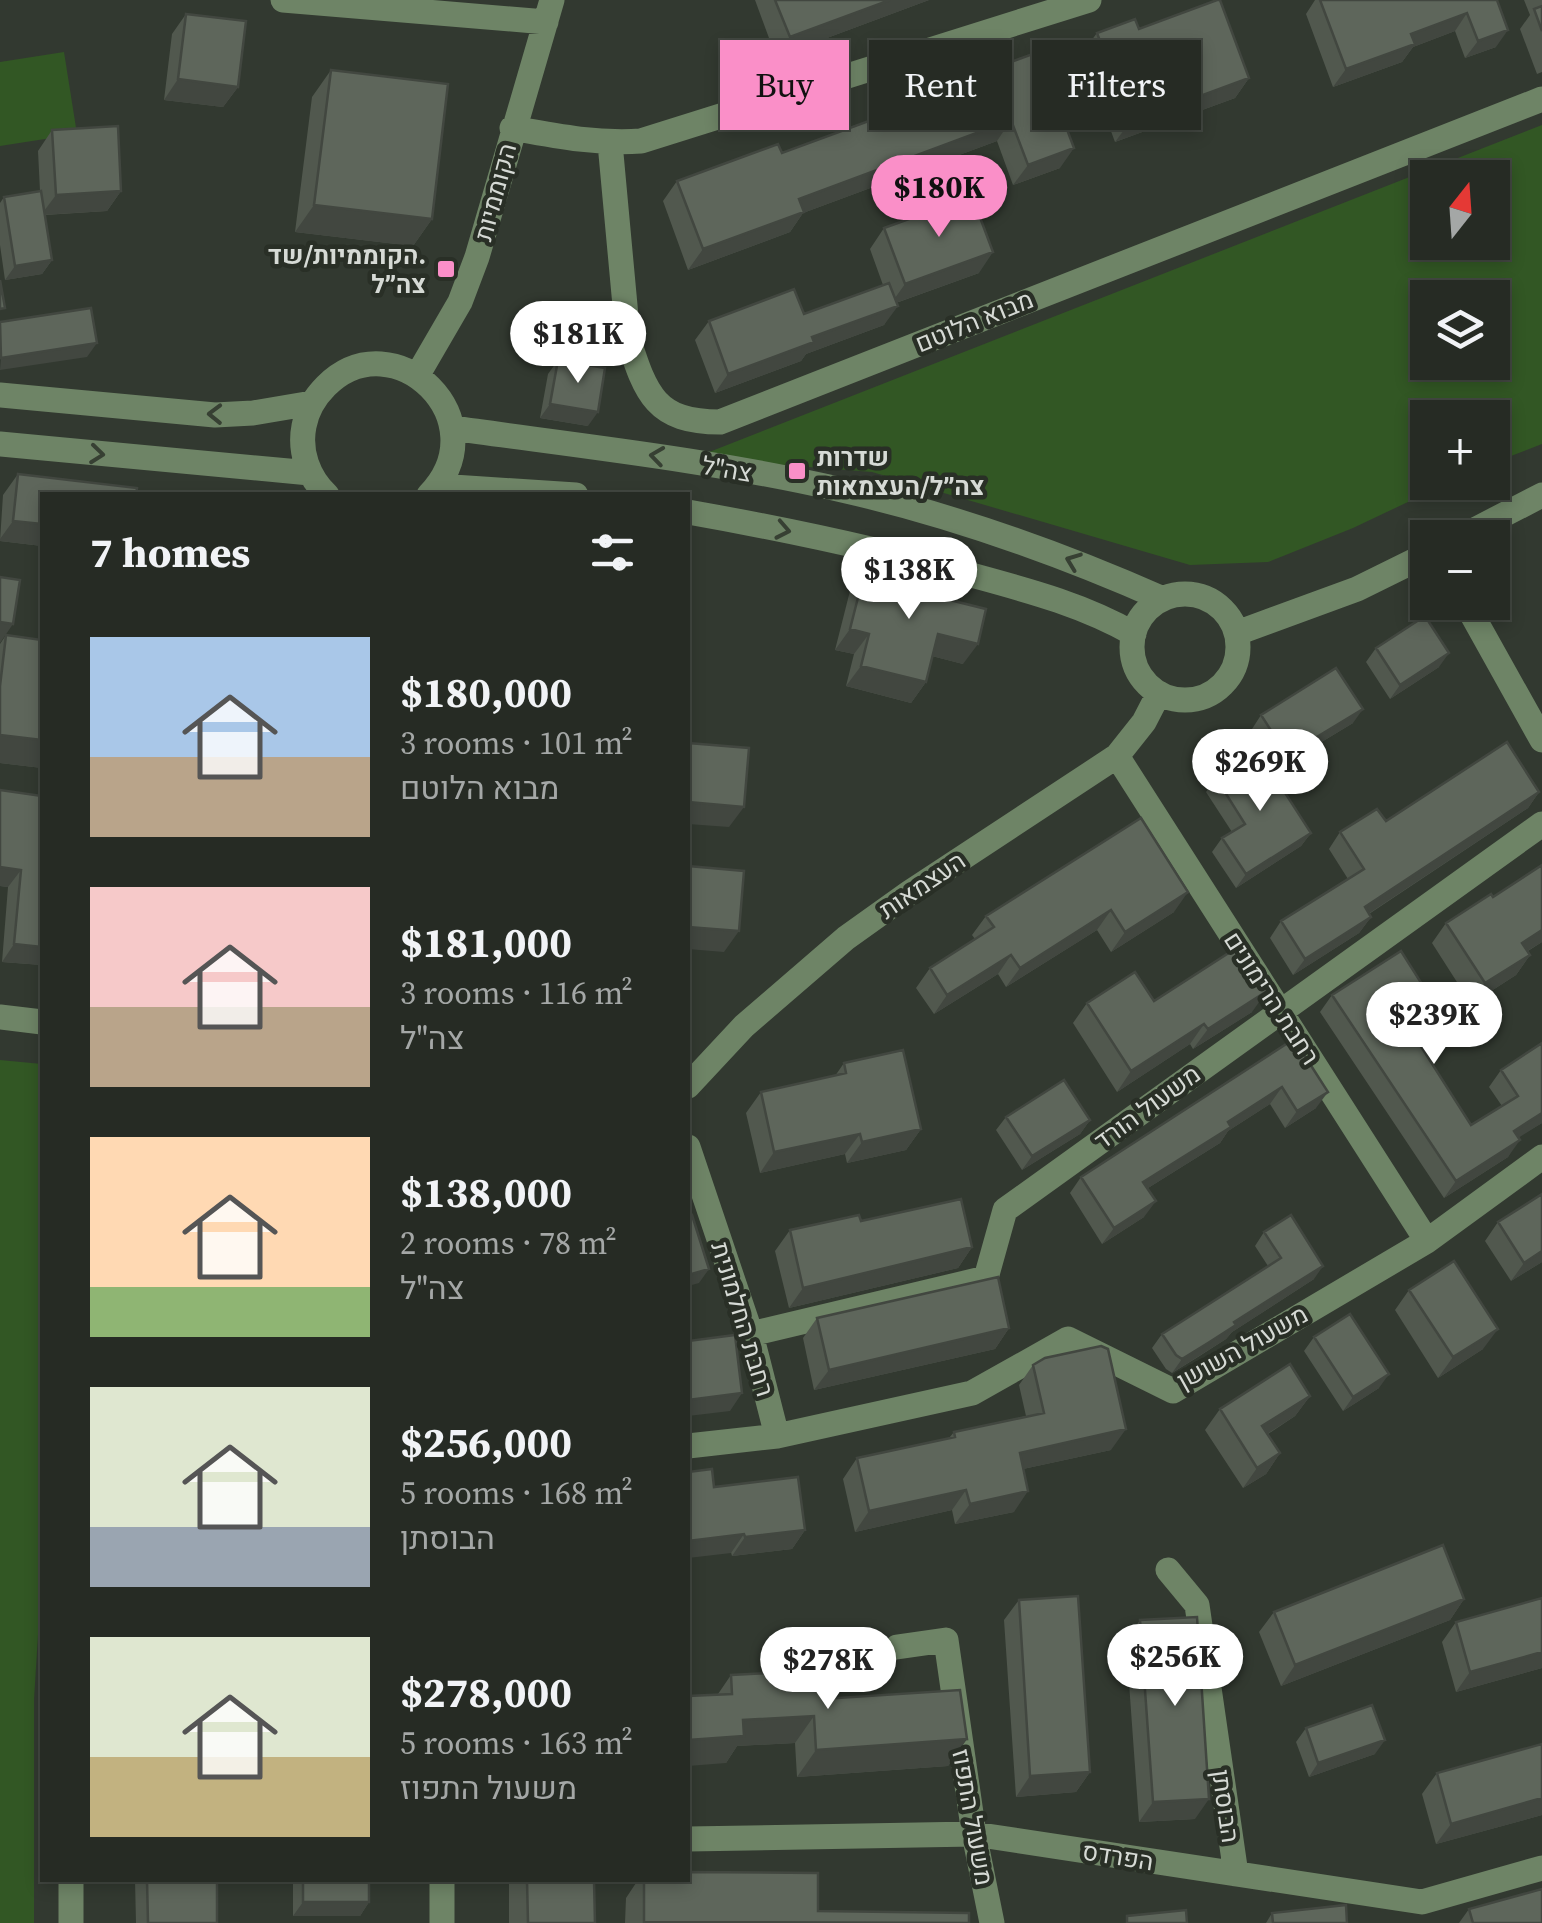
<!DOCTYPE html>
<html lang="en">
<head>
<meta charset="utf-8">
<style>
	body { margin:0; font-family:"Source Serif 4",Heebo,serif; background:#323731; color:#f1f3f6; height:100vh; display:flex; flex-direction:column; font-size:38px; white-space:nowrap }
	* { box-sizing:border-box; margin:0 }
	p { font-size:32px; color:#a4a7a6 }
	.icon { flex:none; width:55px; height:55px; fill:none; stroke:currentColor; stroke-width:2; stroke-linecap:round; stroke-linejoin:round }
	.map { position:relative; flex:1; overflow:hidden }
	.panel { position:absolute; left:40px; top:492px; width:650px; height:1390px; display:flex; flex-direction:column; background:#262b24; border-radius:0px; box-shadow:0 5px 15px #0003,0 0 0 2px #424741 }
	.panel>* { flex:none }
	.top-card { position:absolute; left:720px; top:40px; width:670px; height:90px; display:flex; gap:20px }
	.needle { width:65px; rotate:17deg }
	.fabs { position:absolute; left:1410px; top:160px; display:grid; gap:20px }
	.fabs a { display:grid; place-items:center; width:100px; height:100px; border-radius:0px; background:#262b24; box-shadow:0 5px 15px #0003,0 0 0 2px #424741; font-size:50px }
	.price { position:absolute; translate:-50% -85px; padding:0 22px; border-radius:35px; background:#fff; color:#222; font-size:32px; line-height:65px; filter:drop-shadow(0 2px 5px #0008) }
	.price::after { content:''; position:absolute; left:50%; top:60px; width:30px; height:22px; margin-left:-15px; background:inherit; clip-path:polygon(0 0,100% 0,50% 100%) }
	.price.active { background:#fa8fc8; color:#111 }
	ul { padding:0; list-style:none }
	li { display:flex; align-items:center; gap:30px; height:250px; padding:0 50px }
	li span { display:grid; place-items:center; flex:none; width:280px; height:200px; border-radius:0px; color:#555 }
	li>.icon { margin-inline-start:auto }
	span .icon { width:120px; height:120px; fill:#fffc; stroke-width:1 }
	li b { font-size:42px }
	h2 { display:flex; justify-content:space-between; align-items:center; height:120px; padding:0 50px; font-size:42px }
	.tag { padding:0 35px; border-radius:0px; background:#262b24; box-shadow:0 5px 15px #0003,0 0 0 2px #424741; font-size:35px; line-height:90px }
	.tag.active { background:#fa8fc8; color:#111 }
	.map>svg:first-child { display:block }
	.green { fill:#325724; fill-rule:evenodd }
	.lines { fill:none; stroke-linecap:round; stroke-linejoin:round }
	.minor { stroke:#6e8466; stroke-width:25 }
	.wall { fill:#51584e }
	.shaded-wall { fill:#424740 }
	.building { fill:#5e665b; stroke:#424740; stroke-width:2.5 }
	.oneway { stroke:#374033 }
	.poi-dot { fill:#fa8fc8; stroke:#292f26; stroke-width:4 }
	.labels { text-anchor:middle; stroke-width:9; stroke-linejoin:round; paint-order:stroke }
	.street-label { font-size:25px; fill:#d6dad5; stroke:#292f26 }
	.poi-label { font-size:25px; font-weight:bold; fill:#d6dad5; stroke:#292f26; text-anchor:end }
</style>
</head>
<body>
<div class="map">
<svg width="1542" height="1923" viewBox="0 0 1542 1923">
	<rect width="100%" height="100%" fill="#323930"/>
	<path class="green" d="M64 52 77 134 0 146V62Z
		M1542 125V444L1493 463 1492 418H1428V482L1448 483 1353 528 1268 562 1190 565 872 472 694 458ZM1428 178H1492V242H1428ZM1428 298H1492V362H1428Z
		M0 1060 42 1064V1572L34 1699V1923H0Z"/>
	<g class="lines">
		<path class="minor" d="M283 0 546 22
			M512 128C556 136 596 144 641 141L1089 0
			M610 143 628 338C646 395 656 422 720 422L1542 99
			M417 376 460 302 477 257 552 0
			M0 395 215 415 253 413 312 403
			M452 428C581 446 711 460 838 489 949 514 1059 553 1163 599
			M0 444 310 473
			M438 486 576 495
			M327 495C308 477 299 451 304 426 307 410 315 397 326 386 394 318 501 421 429 495
			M688 512C784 529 880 549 975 576 1030 591 1083 605 1134 634
			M1459 538 1542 495
			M1132 647a53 53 0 1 1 106 0a53 53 0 1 1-106 0Z
			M1465 602 1542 740
			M1237 633 1357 589 1428 554
			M1117 756 1427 1241
			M0 1017 42 1022
			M688 1086 744 1026 846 938 909 893 1117 756 1144 722 1159 693
			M688 1147 751 1334 777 1436
			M751 1334 986 1278 1005 1210 1542 824
			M688 1446 777 1436 972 1393 1068 1339 1173 1391 1427 1241 1542 1157
			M1168 1570 1197 1605 1236 1874
			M897 1647 946 1640 974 1834 992 1923
			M688 1839 974 1834 1422 1902 1542 1868
			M71 1880V1923
			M442 1880V1923"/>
	</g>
	<path class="wall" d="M755 0H929L776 57Z
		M1315 0H1497L1496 47 1465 58 1455 31 1413 47 1402 62 1333 87 1306 14Z
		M1524 0H1542V72L1537 74 1520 29 1530 15Z
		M186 14 238 87 223 107 164 100 172 34Z
		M1139 29 1249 78 1235 98 1115 142 1082 53 1097 33Z
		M992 69 1060 168 1013 185 997 141 803 213 790 232 688 270 663 201 677 181 782 153 986 78Z
		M331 70 432 219 413 246 295 232 312 97Z
		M52 130 121 191 107 211 45 215 52 260 42 274 5 280 0 245V203L4 197 40 191 38 151Z
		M884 228 979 273 896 303 884 325 806 354 801 361 715 393 695 340 709 321 804 314 883 285 870 249Z
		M558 360 588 426 540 418 548 374Z
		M18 474 42 495V546L0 541 3 495Z
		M866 566 946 599 963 664 932 656 926 682 911 703 846 686 854 654 835 650 851 587Z
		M6 635 42 768 0 763V644Z
		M1376 648 1439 667 1390 699 1366 662Z
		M1261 715 1353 723 1277 769 1252 729Z
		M1216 778 1311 833 1301 846 1236 888 1212 852 1222 838 1232 832 1206 792Z
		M0 790 42 796V965L2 962 8 887 0 886Z
		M1539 792 1528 808 1369 914 1371 917 1359 933 1293 975 1270 938 1281 921 1348 879 1329 849 1340 832 1386 821Z
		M1141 818 1174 912 1111 952 1097 930 1006 987 998 974 934 1014 916 988 930 968 975 939 972 935 986 916Z
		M1542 865V942L1528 951 1530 955 1516 975 1471 1004 1432 943 1446 923 1493 897Z
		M1332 995 1449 1027 1437 1044 1424 1052 1471 1125 1502 1106 1489 1087 1501 1070 1542 1043V1123L1518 1137 1508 1157 1444 1198 1320 1012Z
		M1154 1001 1252 1012 1193 1049 1190 1044 1117 1092 1073 1023 1087 1003Z
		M1294 1039 1316 1108 1285 1128 1270 1104 1228 1131 1220 1143 1148 1188 1144 1217 1102 1244 1070 1193 1081 1177Z
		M844 1063 921 1129 906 1150 847 1163 845 1154 760 1173 746 1113 761 1092 835 1076Z
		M1006 1117 1090 1120 1080 1134 1022 1170 996 1130Z
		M861 1221 972 1247 958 1268 789 1308 775 1251 790 1230Z
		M1498 1222 1542 1262 1511 1281 1485 1241Z
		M1264 1232 1314 1279 1232 1332 1226 1339 1198 1357 1172 1373 1166 1369 1152 1348 1162 1334 1268 1266 1255 1246Z
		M1409 1290 1483 1349 1438 1378 1395 1310Z
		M817 1318 1009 1328 995 1349 814 1390 803 1338Z
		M1314 1337 1379 1388 1343 1411 1304 1351Z
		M1033 1365 1111 1450 1023 1469 1014 1512 955 1524 952 1510 855 1532 843 1479 857 1458 949 1438 954 1432 1026 1416 1019 1385Z
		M1310 1396 1295 1416 1268 1434 1280 1453 1266 1474 1243 1488 1205 1430 1220 1409Z
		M714 1487 805 1530 792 1549 732 1556Z
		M1542 1598V1668L1456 1692 1442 1642 1456 1622Z
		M1464 1599 1450 1620 1281 1686 1259 1632 1274 1612Z
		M1019 1600 1090 1772 1076 1792 1016 1797 1004 1620Z
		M1140 1620 1195 1819 1139 1822 1126 1641Z
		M731 1675 823 1699 967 1739 948 1766 797 1777 795 1743 737 1746 726 1763 718 1694Z
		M1306 1728 1375 1754 1309 1777 1296 1742Z
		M1542 1744V1815L1436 1844 1422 1794 1437 1773Z
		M135 1880H217V1923H136Z
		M293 1880H369V1902L360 1916H293Z
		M509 1880H594L595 1923H509Z
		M638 1880H688L818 1911 969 1923H625L626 1898Z
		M1469 1909 1473 1923H1459Z
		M1272 1913 1347 1923H1266Z"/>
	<path class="shaded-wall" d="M890 0H929L776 57 790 37Z
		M1467 13 1455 31 1413 47 1402 62 1333 87 1346 69 1411 34Z
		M1508 30 1496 47 1465 58 1478 41Z
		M1249 78 1235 98 1115 142 1130 122Z
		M178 79 238 87 223 107 164 100Z
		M1011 120 997 141 803 213 790 232 688 270 703 249 799 199Z
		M1074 148 1060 168 1013 185 1028 165Z
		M121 191 107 211 41 215 56 195Z
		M314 205 432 219 413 246 295 232Z
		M993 252 979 273 890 305 905 284Z
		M52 260 42 274 5 280 15 266Z
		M898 306 884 325 806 354 801 361 715 393 728 374 812 337Z
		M97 343 87 357 0 370 1 358Z
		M550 404 598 412 588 426 540 418Z
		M13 521 42 524V546L0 541V539Z
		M0 622 13 624 0 643Z
		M850 629 869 634 854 654 835 650Z
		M938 634 978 644 963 664 924 654Z
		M1449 653 1439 667 1390 699 1400 685Z
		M861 666 926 682 911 703 846 686Z
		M1363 709 1353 723 1277 769 1287 755Z
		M0 735 42 740V768L0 763Z
		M1539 792 1528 808 1353 924 1365 907Z
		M688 802 744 807 729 827 688 824Z
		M1311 833 1301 846 1236 888 1246 874Z
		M0 867 21 870 8 887 0 886Z
		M1188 892 1174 912 1111 952 1125 932Z
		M1111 910 1097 930 1006 987 1020 968Z
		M1371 917 1359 933 1293 975 1305 959Z
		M688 927 739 931 724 952 688 949Z
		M1542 930V942L1508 963 1522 943Z
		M14 944 42 947V965L2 962Z
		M1011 955 998 974 934 1014 947 995Z
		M1530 955 1516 975 1471 1004 1485 983Z
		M1267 991 1252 1012 1193 1049 1208 1029Z
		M1204 1024 1190 1044 1117 1092 1131 1071Z
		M1449 1027 1437 1044 1408 1062 1420 1045Z
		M1282 1087 1270 1104 1228 1131 1220 1143 1132 1198 1143 1182 1228 1122Z
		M1328 1092 1316 1108 1285 1128 1297 1111Z
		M1542 1113V1123L1502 1148 1514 1131Z
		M1090 1120 1080 1134 1022 1170 1032 1156Z
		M921 1129 906 1150 847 1163 862 1142Z
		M860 1134 845 1154 760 1173 774 1152Z
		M1520 1140 1508 1157 1444 1198 1456 1181Z
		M1156 1201 1144 1217 1102 1244 1114 1228Z
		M972 1247 958 1268 789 1308 803 1288Z
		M1542 1251V1262L1511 1281 1524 1263Z
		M1323 1266 1314 1279 1232 1332 1226 1339 1172 1373 1182 1359 1234 1322Z
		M709 1269 699 1283 688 1286V1275Z
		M1009 1328 995 1349 814 1390 829 1370Z
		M1498 1329 1483 1349 1438 1378 1453 1357Z
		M1389 1374 1379 1388 1343 1411 1353 1397Z
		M742 1393 730 1411 688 1416V1400Z
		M1310 1396 1295 1416 1248 1446 1262 1426Z
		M1126 1429 1111 1450 1005 1473 1020 1453Z
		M1280 1453 1266 1474 1243 1488 1257 1468Z
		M966 1490 952 1510 855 1532 869 1511Z
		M1028 1491 1014 1512 955 1524 970 1504Z
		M805 1530 792 1549 732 1556 745 1537Z
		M744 1534 731 1553 688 1558V1541Z
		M1464 1599 1450 1620 1281 1686 1295 1665Z
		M1542 1652V1668L1456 1692 1470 1672Z
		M814 1716 795 1743 737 1746 726 1763 688 1766V1740L743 1720Z
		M967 1739 948 1766 797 1777 816 1750Z
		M1385 1740 1375 1754 1309 1777 1318 1763Z
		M1090 1772 1076 1792 1016 1797 1030 1776Z
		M1542 1798V1815L1436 1844 1451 1824Z
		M1209 1799 1195 1819 1139 1822 1153 1802Z
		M303 1902H369L360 1916H293Z"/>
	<path class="building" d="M775 0H890L790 37Z
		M1217 0H1220L1249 78 1130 122 1097 33 1135 19 1139 29Z
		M1320 0H1497L1508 30 1478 41 1467 13 1411 34 1415 44 1346 69Z
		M1542 6V31L1534 9Z
		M186 14 246 21 238 87 178 79Z
		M1038 52 1074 148 1028 165 1011 120 799 199 804 212 703 249 677 181 778 144 782 153 994 75 992 69Z
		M331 70 448 84 432 219 314 205Z
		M118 126 121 191 56 195 52 130Z
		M41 191 52 260 15 266 4 197Z
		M972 196 993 252 905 284 884 228Z
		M0 280 5 308 0 309Z
		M889 283 898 306 812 337 814 342 728 374 709 321 794 289 804 314Z
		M91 308 97 343 1 358 0 322Z
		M558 360 605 368 598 412 550 404Z
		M18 474 137 488 136 495H42V524L13 521Z
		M866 566 950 588 946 599 986 609 978 644 938 634 926 682 861 666 869 634 850 629Z
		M0 577 20 580 13 624 0 622Z
		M1425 616 1449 653 1400 685 1376 648Z
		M6 635 42 640V740L0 735V686Z
		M1336 668 1363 709 1287 755 1261 715Z
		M1507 742 1539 792 1365 907 1371 917 1305 959 1281 921 1364 869 1340 832 1377 809 1386 821Z
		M688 743 749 748 744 807 688 802Z
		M1258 751 1311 833 1246 874 1222 838 1245 824 1216 778Z
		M0 790 42 796V947L14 944 21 870 0 867Z
		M1141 818 1188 892 1125 932 1111 910 1020 968 1011 955 947 995 930 968 994 927 986 916Z
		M1542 865V930L1522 943 1530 955 1485 983 1446 923 1491 894 1493 897Z
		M688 866 744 871 739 931 688 927Z
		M1238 947 1267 991 1208 1029 1204 1024 1131 1071 1087 1003 1135 972 1154 1001Z
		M1401 951 1449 1027 1420 1045 1471 1125 1518 1096 1501 1070 1542 1043V1113L1514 1131 1520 1140 1456 1181 1332 995Z
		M1294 1039 1328 1092 1297 1111 1282 1087 1228 1122 1231 1127 1143 1182 1156 1201 1114 1228 1081 1177Z
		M903 1050 921 1129 862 1142 860 1134 774 1152 761 1092 846 1073 844 1063Z
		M1064 1080 1090 1120 1032 1156 1006 1117Z
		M1542 1194V1251L1524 1263 1498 1222Z
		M961 1199 972 1247 803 1288 790 1230 859 1215 861 1221Z
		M692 1215 709 1269 688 1275V1217Z
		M1291 1215 1323 1266 1234 1322 1236 1325 1208 1343 1182 1359 1176 1355 1162 1334 1281 1258 1264 1232Z
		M1454 1261 1498 1329 1453 1357 1409 1290Z
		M998 1277 1009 1328 829 1370 817 1318Z
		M1350 1314 1389 1374 1353 1397 1314 1337Z
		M735 1335 742 1393 688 1400V1341Z
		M1101 1346 1108 1349 1126 1429 1020 1453 1028 1491 970 1504 966 1490 869 1511 857 1458 955 1437 954 1432 1044 1413 1033 1365 1045 1358Z
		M1290 1364 1310 1396 1262 1426 1280 1453 1257 1468 1220 1409Z
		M712 1469 714 1487 798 1477 805 1530 745 1537 744 1534 688 1541V1472Z
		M1443 1545 1464 1599 1295 1665 1274 1612Z
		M1078 1596 1090 1772 1030 1776 1019 1600Z
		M1542 1598V1652L1470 1672 1456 1622Z
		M1197 1617 1209 1799 1153 1802 1140 1620Z
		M821 1670 823 1699 960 1690 967 1739 816 1750 814 1716 743 1720 744 1736 688 1740V1696L732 1694 731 1675Z
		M1372 1705 1385 1740 1318 1763 1306 1728Z
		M1542 1744V1798L1451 1824 1437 1773Z
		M688 1872 818 1873V1911L969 1913V1923L644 1922V1880H688Z
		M147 1880H217V1923H148Z
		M303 1880H369V1902H303Z
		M527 1880H594L595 1923H528Z
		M1542 1889V1923H1473L1469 1909Z
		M1346 1905 1347 1923H1273L1272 1913Z
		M1186 1910 1187 1923H1127V1916Z"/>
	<defs><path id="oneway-chevron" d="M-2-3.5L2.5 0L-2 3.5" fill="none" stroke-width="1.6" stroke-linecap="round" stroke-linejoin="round" transform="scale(2.5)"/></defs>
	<g class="oneway">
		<use href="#oneway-chevron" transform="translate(215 414) rotate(-179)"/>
		<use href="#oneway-chevron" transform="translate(97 454) rotate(6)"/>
		<use href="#oneway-chevron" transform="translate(657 456) rotate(-172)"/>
		<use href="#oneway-chevron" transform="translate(783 530) rotate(11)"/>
		<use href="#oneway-chevron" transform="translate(1073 561) rotate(-159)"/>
	</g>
	<g class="poi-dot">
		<rect x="436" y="259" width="20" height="20" rx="5"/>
		<rect x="787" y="461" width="20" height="20" rx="5"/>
	</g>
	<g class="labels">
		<g class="street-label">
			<text transform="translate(495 192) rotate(-75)" y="9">הקוממיות</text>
			<text transform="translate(974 321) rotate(-22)" y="9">מבוא הלוטם</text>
			<text transform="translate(727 469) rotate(10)" y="9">צה"ל</text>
			<text transform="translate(922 885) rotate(-34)" y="9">העצמאות</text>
			<text transform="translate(1272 998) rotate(57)" y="9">רחבת הרימונים</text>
			<text transform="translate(1147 1107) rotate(-36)" y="9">משעול הורד</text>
			<text transform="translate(743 1319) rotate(73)" y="9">רחבת החלמונית</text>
			<text transform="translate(1242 1347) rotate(-29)" y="9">משעול השושן</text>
			<text transform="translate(1226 1806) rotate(82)" y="9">הבוסתן</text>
			<text transform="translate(973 1817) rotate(80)" y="9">משעול התפוז</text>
			<text transform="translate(1118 1856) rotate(9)" y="9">הפרדס</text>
		</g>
		<g class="poi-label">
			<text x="426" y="264">הקוממיות/שד.<tspan x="426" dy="29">צה״ל</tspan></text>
			<text x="817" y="466" text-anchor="start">שדרות<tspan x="817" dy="29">צה״ל/העצמאות</tspan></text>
		</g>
	</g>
</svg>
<div class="fabs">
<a><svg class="needle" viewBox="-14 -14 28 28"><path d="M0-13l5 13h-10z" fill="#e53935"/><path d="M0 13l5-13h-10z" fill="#a4a7a6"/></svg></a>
<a><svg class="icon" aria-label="layers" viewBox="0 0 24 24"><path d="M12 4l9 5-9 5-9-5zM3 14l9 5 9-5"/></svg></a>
<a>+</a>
<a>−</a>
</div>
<b class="price active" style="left:939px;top:240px">$180K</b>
<b class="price" style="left:578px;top:386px">$181K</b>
<b class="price" style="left:909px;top:622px">$138K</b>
<b class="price" style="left:1260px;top:814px">$269K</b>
<b class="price" style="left:1434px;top:1067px">$239K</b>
<b class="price" style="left:1175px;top:1709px">$256K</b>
<b class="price" style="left:828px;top:1712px">$278K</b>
<div class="top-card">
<a class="tag active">Buy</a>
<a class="tag">Rent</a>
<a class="tag">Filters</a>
</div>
<section class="panel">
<h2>7 homes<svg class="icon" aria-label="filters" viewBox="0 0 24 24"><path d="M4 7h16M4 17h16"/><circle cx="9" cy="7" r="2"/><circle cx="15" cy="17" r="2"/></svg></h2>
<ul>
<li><span style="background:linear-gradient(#a9c7e8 60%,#b9a48a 0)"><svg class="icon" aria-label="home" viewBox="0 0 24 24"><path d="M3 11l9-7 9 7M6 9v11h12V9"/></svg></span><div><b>$180,000</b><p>3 rooms · 101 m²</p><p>מבוא הלוטם</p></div></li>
<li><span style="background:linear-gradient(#f6c9c9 60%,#b9a48a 0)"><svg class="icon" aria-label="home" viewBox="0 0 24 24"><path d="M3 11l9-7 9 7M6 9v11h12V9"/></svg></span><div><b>$181,000</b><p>3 rooms · 116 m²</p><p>צה&quot;ל</p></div></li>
<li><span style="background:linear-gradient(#ffd9b3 75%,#8fb573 0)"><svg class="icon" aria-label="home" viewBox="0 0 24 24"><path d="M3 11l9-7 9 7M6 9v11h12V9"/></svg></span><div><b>$138,000</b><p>2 rooms · 78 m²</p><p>צה&quot;ל</p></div></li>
<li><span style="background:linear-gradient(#dfe7d0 70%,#9aa5b1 0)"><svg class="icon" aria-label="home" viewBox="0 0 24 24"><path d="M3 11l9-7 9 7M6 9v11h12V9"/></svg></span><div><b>$256,000</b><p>5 rooms · 168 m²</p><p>הבוסתן</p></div></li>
<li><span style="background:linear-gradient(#dfe7d0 60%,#c2b280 0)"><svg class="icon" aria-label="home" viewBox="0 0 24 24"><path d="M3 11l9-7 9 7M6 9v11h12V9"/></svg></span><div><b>$278,000</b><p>5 rooms · 163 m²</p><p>משעול התפוז</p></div></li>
</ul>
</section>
</div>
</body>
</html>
